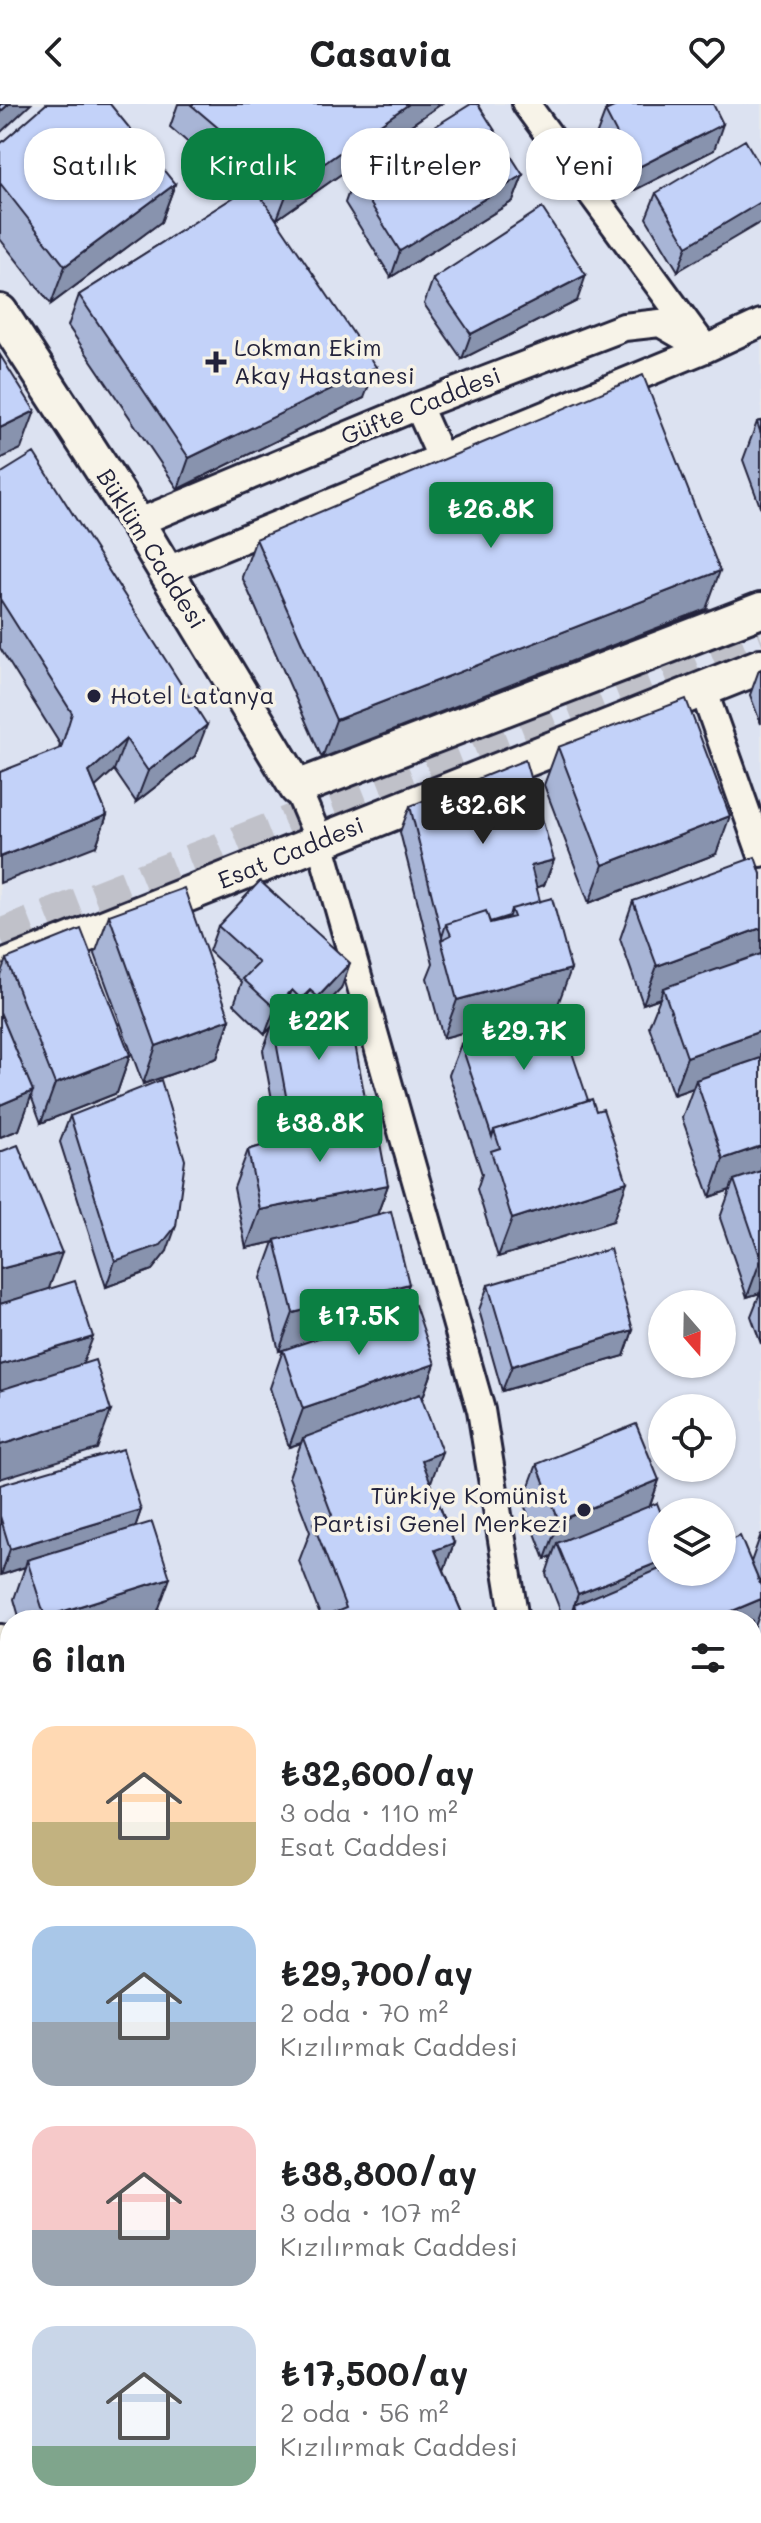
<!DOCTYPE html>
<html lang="tr">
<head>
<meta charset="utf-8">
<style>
	body { margin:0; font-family:Mali,sans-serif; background:#f6f6f6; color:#202124; height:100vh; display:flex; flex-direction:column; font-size:30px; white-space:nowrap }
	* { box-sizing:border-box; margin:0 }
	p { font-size:26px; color:#757577 }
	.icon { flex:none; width:44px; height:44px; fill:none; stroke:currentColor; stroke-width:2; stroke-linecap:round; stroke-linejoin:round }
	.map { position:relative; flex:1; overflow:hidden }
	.details { position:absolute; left:0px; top:1506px; width:762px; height:914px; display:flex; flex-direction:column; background:#fff; border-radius:32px 32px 0 0; box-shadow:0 2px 6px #0004 }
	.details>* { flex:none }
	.guide { position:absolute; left:24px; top:24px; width:714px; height:72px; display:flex; gap:16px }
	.needle { width:52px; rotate:160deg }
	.tools { position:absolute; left:648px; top:1186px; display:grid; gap:16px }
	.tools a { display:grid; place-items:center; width:88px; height:88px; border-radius:50%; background:#fff; box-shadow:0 2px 6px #0004; font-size:40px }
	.price { position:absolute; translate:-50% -68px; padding:0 18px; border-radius:8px; background:#0b8043; color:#fff; font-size:26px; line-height:52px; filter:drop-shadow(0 2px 4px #0008) }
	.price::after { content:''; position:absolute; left:50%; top:48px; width:24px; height:18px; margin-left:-12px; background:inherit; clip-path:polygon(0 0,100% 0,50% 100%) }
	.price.on { background:#222; color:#fff }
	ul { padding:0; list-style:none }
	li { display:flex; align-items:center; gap:24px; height:200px; padding:0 32px }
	li span { display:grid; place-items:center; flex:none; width:224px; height:160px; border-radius:24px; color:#555 }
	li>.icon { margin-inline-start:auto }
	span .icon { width:96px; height:96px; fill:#fffc; stroke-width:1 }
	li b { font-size:34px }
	h2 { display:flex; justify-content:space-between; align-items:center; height:96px; padding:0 32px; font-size:34px }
	.tag { padding:0 28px; border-radius:32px; background:#fff; box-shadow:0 2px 6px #0004; font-size:28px; line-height:72px }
	.tag.on { background:#0b8043; color:#fff }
	header { display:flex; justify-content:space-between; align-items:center; height:104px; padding:0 32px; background:#fff; font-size:36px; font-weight:700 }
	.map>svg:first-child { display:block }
	.built { fill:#dce2f1; fill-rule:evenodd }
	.grass { fill:url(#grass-tufts); stroke:#7a8268; stroke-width:2 }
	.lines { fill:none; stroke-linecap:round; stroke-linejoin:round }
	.tertiary-tunnel { stroke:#c0c1c9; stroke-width:34; stroke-dasharray:34 17; stroke-linecap:butt }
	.minor-casing { stroke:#22223b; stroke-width:32 }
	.tertiary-casing { stroke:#22223b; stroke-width:40 }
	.secondary-casing { stroke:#22223b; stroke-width:44 }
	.minor { stroke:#f7f3e8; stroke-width:26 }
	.tertiary { stroke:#f7f3e8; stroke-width:34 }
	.secondary { stroke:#f7f3e8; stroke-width:38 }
	.wall { fill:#a8b5d6; stroke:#22223b; stroke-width:2; fill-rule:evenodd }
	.shaded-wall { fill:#8893ae; stroke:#22223b; stroke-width:2 }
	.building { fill:#c3d2f9; stroke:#22223b; stroke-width:2 }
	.poi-dot { fill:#22223b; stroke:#f7f3e8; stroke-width:3 }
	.labels { text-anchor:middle; stroke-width:7; stroke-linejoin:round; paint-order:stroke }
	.poi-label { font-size:24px; fill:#22223b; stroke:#f7f3e8; text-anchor:start }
	.street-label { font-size:24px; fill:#22223b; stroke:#f7f3e8 }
</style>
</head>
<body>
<header><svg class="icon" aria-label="back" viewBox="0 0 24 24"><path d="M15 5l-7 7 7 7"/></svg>Casavia<svg class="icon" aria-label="heart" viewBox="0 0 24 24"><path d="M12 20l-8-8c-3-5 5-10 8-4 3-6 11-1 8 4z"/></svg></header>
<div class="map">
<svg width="761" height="2419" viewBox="0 0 761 2419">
	<defs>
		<pattern id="grass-tufts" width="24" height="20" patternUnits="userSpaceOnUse" patternTransform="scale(2)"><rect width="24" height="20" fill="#d1e295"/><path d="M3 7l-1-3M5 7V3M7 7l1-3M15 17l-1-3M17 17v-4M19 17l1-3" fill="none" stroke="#b3c281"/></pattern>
	</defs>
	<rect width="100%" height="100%" fill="#e7e9ed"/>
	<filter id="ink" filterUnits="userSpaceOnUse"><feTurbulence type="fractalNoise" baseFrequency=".0125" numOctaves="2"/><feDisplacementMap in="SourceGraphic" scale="16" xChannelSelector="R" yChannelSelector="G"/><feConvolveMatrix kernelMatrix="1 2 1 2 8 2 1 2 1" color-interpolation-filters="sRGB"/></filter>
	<g filter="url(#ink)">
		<path class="built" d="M0 0H761V2419H217L218 2410H752V1516H10V2111H0ZM662 1200H722V1260H662ZM662 1304H722V1364H662ZM662 1408H722V1468H662Z"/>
		<path class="grass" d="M0 2143 10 2144V2230L0 2190Z"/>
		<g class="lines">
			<path class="tertiary-tunnel" d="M0 832 761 533"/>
			<defs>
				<path id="minor" d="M526 0 699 236
					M418 302 440 351
					M137 419 418 302 624 223 660 219 705 245
					M165 467 705 245 761 219
					M703 585 761 749
					M297 684 320 738 481 1306 515 1516
					M752 1597 761 1593
					M0 2037 10 2031
					M752 2345 761 2349
					M576 2419V2410"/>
				<path id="tertiary" d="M0 208 137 419 297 684 761 506
					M0 865 761 562
					M0 2111H10"/>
				<path id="secondary" d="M0 1540 10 1572"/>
			</defs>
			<use href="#minor" class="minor-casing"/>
			<use href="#tertiary" class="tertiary-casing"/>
			<use href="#secondary" class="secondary-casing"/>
			<use href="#minor" class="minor"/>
			<use href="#tertiary" class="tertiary"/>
			<use href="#secondary" class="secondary"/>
		</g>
		<path class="wall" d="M178 0H441L277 115 275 113 364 294 178 385 68 222 79 191 244 87 170 23Z
			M608 0H713L714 46 625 91 596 32Z
			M0 40 175 80 161 118 51 200 0 135Z
			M761 63 678 167 646 114 656 89Z
			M523 71 513 97 391 173 345 99 354 73Z
			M433 175 577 197 462 255 424 200Z
			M761 317V405L743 356 757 318Z
			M0 370 195 652 136 698 114 666 95 683 107 711 96 742 59 645 60 640 0 544Z
			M256 435 706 505 322 654 242 473Z
			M761 565V620L750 591 759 566Z
			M558 643 716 750 589 799 544 681Z
			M410 702 554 756 544 781 536 784 557 903 443 934 427 874 433 859 400 728Z
			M761 770V1240L751 1212 760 1189 747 1193 720 1114 730 1086 710 1093 682 1014 693 984 673 991 649 922 660 894 643 900 620 835 633 797Z
			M109 811 230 915 217 954 143 980 95 850Z
			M218 822 341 885 314 913 365 994 358 1012 388 1081 377 1111 399 1207 435 1260 422 1296 431 1379 454 1439 444 1466 465 1516H322L299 1457 310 1428 289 1373 301 1339 289 1343 270 1284 283 1246 289 1244 279 1247 261 1174 274 1138 246 1144 234 1084 248 1046 299 1030 279 1034 263 946 272 922 265 930 234 900 242 878 209 847ZM300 911 305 915 295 917ZM282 912 289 918 274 921Z
			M6 855 130 951 117 989 41 1019 31 992 19 1026 0 1033V871Z
			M461 940 613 1117 498 1153 477 1085 482 1070 449 971Z
			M70 1012 167 1147 152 1166 106 1183 60 1038Z
			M488 1181 633 1226 624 1252 502 1287 479 1206Z
			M537 1360 659 1376 650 1402 662 1468 751 1458 761 1430V1506L752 1516H564L546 1470 552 1452 545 1455 523 1398Z
			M0 1381 141 1406 135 1423 157 1511 174 1516H20L14 1495 25 1463 1 1471 0 1469Z
			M761 1651V1770L752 1774V1654Z
			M761 2100V2289L756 2303 752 2302V2104L754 2105Z
			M10 2410H538V2419H0Z
			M646 2410H726L721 2419H642Z"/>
		<path class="shaded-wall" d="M9 0H31L0 29V8Z
			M409 0H441L277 115 289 84Z
			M723 20 714 46 625 91 635 65Z
			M523 71 513 97 391 173 400 147Z
			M175 80 161 118 51 200 65 162Z
			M761 98V118L678 167 687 142Z
			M586 171 577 197 462 255 471 230Z
			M376 263 364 294 178 385 189 354Z
			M35 307 21 345 0 355V324Z
			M720 467 706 505 322 654 336 616Z
			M207 621 195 652 136 698 148 667Z
			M126 635 114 666 78 699 89 668Z
			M107 711 96 742 0 779V753Z
			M730 712 716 750 589 799 603 761Z
			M554 756 544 781 522 788 531 762Z
			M761 824V857L663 884 660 894 643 900 657 862Z
			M350 859 341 885 309 919 318 893Z
			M571 865 557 903 443 934 457 896Z
			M292 886 282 912 265 930 275 904Z
			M310 886 300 911 292 921 301 895Z
			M230 915 217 954 143 980 156 942Z
			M761 927V960L696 976 693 984 673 991 687 953Z
			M130 951 117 989 41 1019 55 980Z
			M33 987 19 1026 0 1033V1001Z
			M365 994 355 1020 279 1034 289 1008Z
			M761 1042V1075L734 1076 730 1086 710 1093 723 1055Z
			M627 1078 613 1117 498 1153 512 1115Z
			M388 1081 374 1119 275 1136 274 1138 246 1144 260 1106Z
			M176 1122 167 1147 152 1166 106 1183 115 1157Z
			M62 1149 48 1187 0 1200V1165Z
			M761 1155V1185L760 1189 747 1193Z
			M409 1180 395 1218 279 1247 293 1209Z
			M633 1226 624 1252 502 1287 512 1262Z
			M93 1233 81 1264 0 1289V1261Z
			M435 1260 421 1298 303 1334 301 1339 289 1343 303 1305Z
			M111 1307 97 1345 0 1375V1341Z
			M442 1348 428 1386 422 1356Z
			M659 1376 645 1415 557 1439 552 1452 545 1455 559 1417Z
			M141 1406 132 1432 27 1456 25 1463 1 1471 10 1445Z
			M454 1439 440 1477 435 1446Z
			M662 1457V1468L574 1501 569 1516 578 1490Z
			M170 1474 156 1512 144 1516H44L45 1513Z
			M761 1495V1506L752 1531V1516H711Z
			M4 1719 0 1731V1720Z
			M757 1735 752 1750V1737Z
			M761 1743V1770L752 1774V1767Z
			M10 1824V1859L0 1862V1827Z
			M10 1945V1962L0 1978V1953Z
			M720 2410H726L721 2419H715Z"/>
		<path class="building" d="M0 0H9L0 8Z
			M46 0H110L175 80 65 162 0 79V40Z
			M190 0H409L289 84Z
			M471 0H478L523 71 400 147 354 73Z
			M615 0H713L723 20 635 65 605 7 616 2Z
			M745 36 761 63V98L687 142 656 89Z
			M253 81 376 263 189 354 79 191Z
			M542 104 586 171 471 230 433 175Z
			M0 251 35 307 0 324Z
			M643 271 720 467 336 616 256 435Z
			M761 317V330L757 318Z
			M34 349 207 621 148 667 126 635 89 668 107 711 0 753V668L61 644 72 609 0 495V370Z
			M686 595 730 712 603 761 558 643Z
			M525 656 554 756 531 762 540 797 511 805 509 812 490 818 486 807 446 820 442 833 410 702Z
			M755 753 761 770V824L657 862 633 797Z
			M260 777 350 859 318 893 310 886 301 895 292 886 275 904 243 875 259 859 218 822Z
			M184 784 230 915 156 942 109 811Z
			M552 794 571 865 457 896 441 836 451 831 446 820 486 807 490 819 514 813 511 805Z
			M81 825 130 951 55 980 6 855Z
			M761 850V927L687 953 663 884Z
			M349 907 365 994 289 1008 273 921Z
			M558 907 588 996 494 1026 492 1033 461 940Z
			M0 908 33 987 0 1001Z
			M761 954V1042L723 1055 696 976Z
			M161 976 185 1056 176 1122 161 1141 115 1157 70 1012Z
			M592 995 596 1007 603 1005 627 1078 512 1115 491 1047 500 1044 494 1026Z
			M374 1008 388 1081 260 1106 248 1046Z
			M18 1041 62 1149 0 1165V1048Z
			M761 1067V1155L734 1076Z
			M391 1107 409 1180 293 1209 275 1136Z
			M610 1145 633 1226 512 1262 488 1181Z
			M75 1177 93 1233 0 1261V1200Z
			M415 1201 435 1260 303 1305 283 1246Z
			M95 1256 111 1307 0 1341V1286Z
			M420 1290 442 1348 422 1356 454 1439 435 1446 465 1516H331L329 1511 346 1504 313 1419 332 1411 303 1334Z
			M636 1320 659 1376 559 1417 537 1360Z
			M123 1345 141 1406 10 1445 0 1412V1381Z
			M657 1399 662 1412V1457L578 1490 557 1439Z
			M152 1418 170 1474 45 1513 27 1456Z
			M740 1432 761 1482V1495L711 1516H580L574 1501 662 1464V1468H722V1439Z
			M172 1506 174 1516H138Z
			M761 1651V1744L757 1735 752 1737V1654Z
			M0 1702 4 1719 0 1720Z
			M10 1736V1824L0 1827V1738Z
			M10 1858V1945L0 1953V1861Z
			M756 2099 761 2100V2262L752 2260V2104L755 2105Z
			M10 2321V2410H309L308 2419H0V2324Z
			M761 2379V2419H739L744 2410H752V2395Z
			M315 2410H538V2419H314Z
			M662 2410H720L715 2419H657Z"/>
	</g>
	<g class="poi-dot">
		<path d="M212 246h8v8h8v8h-8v8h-8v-8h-8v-8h8z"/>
		<circle cx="94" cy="592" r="8"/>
		<circle cx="584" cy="1406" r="8"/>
	</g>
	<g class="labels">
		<g class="poi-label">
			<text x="234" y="252">Lokman Ekim<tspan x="234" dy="28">Akay Hastanesi</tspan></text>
			<text x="110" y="600">Hotel Latanya</text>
			<text x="568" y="1400" text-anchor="end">Türkiye Komünist<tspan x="568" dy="28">Partisi Genel Merkezi</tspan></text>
		</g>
		<g class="street-label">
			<text transform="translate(421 302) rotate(-22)" y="8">Güfte Caddesi</text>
			<text transform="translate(151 445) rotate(58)" y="8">Büklüm Caddesi</text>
			<text transform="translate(291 749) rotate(-22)" y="8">Esat Caddesi</text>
		</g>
	</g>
</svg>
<div class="tools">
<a><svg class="needle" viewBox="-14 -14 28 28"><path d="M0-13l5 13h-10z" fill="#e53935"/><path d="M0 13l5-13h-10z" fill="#757577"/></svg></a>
<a><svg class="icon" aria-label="locate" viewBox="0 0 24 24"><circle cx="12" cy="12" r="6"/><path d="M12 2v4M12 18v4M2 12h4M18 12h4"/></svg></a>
<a><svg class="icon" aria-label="layers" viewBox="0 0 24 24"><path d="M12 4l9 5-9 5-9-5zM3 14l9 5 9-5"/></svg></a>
</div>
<b class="price" style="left:491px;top:446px">₺26.8K</b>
<b class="price on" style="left:483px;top:742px">₺32.6K</b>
<b class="price" style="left:319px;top:958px">₺22K</b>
<b class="price" style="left:524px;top:968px">₺29.7K</b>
<b class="price" style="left:320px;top:1060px">₺38.8K</b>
<b class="price" style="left:359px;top:1253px">₺17.5K</b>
<div class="guide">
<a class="tag">Satılık</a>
<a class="tag on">Kiralık</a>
<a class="tag">Filtreler</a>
<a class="tag">Yeni</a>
</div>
<section class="details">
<h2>6 ilan<svg class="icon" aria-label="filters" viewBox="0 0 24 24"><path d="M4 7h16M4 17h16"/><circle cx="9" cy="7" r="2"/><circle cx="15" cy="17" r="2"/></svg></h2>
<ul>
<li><span style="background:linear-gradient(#ffd9b3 60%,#c2b280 0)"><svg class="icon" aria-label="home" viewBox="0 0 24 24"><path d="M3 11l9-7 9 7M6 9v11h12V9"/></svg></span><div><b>₺32,600/ay</b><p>3 oda · 110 m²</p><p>Esat Caddesi</p></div></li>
<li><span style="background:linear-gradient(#a9c7e8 60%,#9aa5b1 0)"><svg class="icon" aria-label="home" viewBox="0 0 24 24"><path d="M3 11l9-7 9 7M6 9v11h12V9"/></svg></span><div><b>₺29,700/ay</b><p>2 oda · 70 m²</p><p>Kızılırmak Caddesi</p></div></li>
<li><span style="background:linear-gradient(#f6c9c9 65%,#9aa5b1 0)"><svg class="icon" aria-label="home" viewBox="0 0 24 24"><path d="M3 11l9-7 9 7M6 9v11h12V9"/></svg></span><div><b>₺38,800/ay</b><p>3 oda · 107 m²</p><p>Kızılırmak Caddesi</p></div></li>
<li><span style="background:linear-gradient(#c9d6e8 75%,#7fa58c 0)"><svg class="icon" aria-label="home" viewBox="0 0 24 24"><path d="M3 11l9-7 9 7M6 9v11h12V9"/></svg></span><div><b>₺17,500/ay</b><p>2 oda · 56 m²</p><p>Kızılırmak Caddesi</p></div></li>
</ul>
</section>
</div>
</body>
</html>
